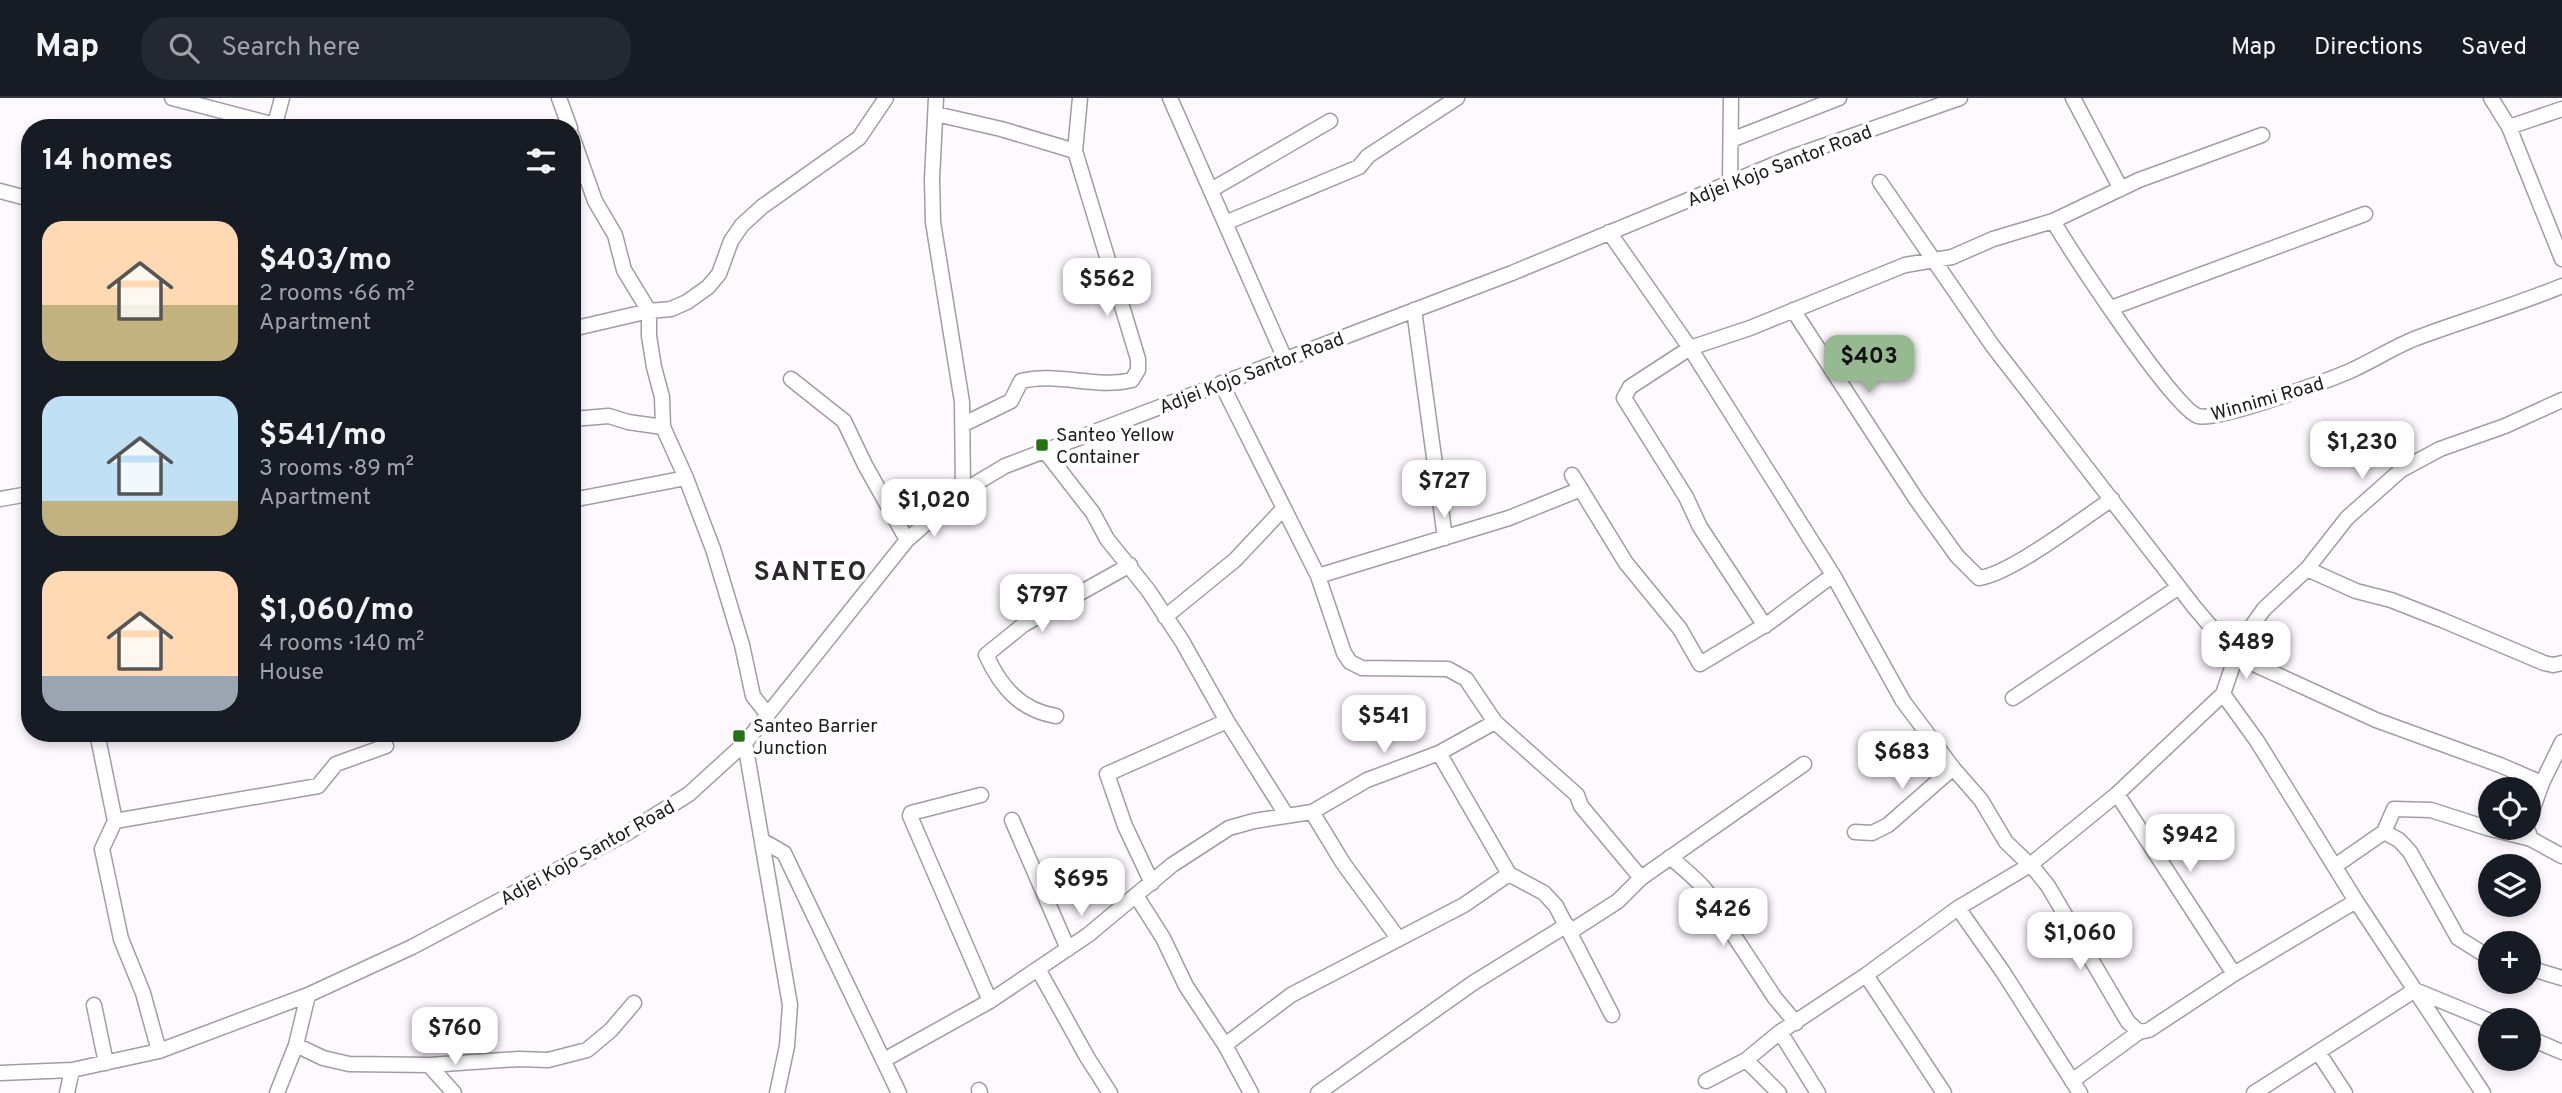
<!DOCTYPE html>
<html lang="en">
<head>
<meta charset="utf-8">
<style>
	body { margin:0; font-family:Overpass,sans-serif; background:#242831; color:#f1f3f6; height:100vh; display:flex; flex-direction:column; font-size:26px; white-space:nowrap }
	* { box-sizing:border-box; margin:0 }
	p { font-size:23px; color:#9ea1a6 }
	.icon { flex:none; width:38px; height:38px; fill:none; stroke:currentColor; stroke-width:2; stroke-linecap:round; stroke-linejoin:round }
	.map { position:relative; flex:1; overflow:hidden }
	.details { position:absolute; left:21px; top:21px; width:560px; height:623px; display:flex; flex-direction:column; background:#171b24; border-radius:28px; box-shadow:0 4px 10px #0003 }
	.details>* { flex:none }
	.fabs { position:absolute; left:2478px; top:679px; display:grid; gap:14px }
	.fabs a { display:grid; place-items:center; width:63px; height:63px; border-radius:50%; background:#171b24; box-shadow:0 4px 10px #0003; font-size:35px }
	.price { position:absolute; translate:-50% -60px; padding:0 16px; border-radius:14px; background:#fff; color:#222; font-size:23px; line-height:46px; filter:drop-shadow(0 2px 4px #0008) }
	.price::after { content:''; position:absolute; left:50%; top:42px; width:21px; height:16px; margin-left:-10px; background:inherit; clip-path:polygon(0 0,100% 0,50% 100%) }
	.price.active { background:#96b992; color:#111 }
	ul { padding:0; list-style:none }
	li { display:flex; align-items:center; gap:21px; height:175px; padding:0 21px }
	li span { display:grid; place-items:center; flex:none; width:196px; height:140px; border-radius:21px; color:#555 }
	li>.icon { margin-inline-start:auto }
	span .icon { width:84px; height:84px; fill:#fffc; stroke-width:1 }
	li b { font-size:30px }
	h2 { display:flex; justify-content:space-between; align-items:center; height:84px; padding:0 21px; font-size:30px }
	header { display:flex; align-items:center; gap:42px; box-sizing:border-box; height:98px; padding:0 35px; background:#171b24; border-bottom:2px solid #363941 }
	header strong { font-size:33px }
	nav { display:flex; gap:38px; margin-inline-start:auto; font-size:24px }
	.search { width:490px; height:63px; background:#242831; display:flex; align-items:center; gap:18px; box-sizing:border-box; padding:0 24px; border-radius:28px; color:#9ea1a6; font-size:26px }
	.map>svg:first-child { display:block }
	.lines { fill:none; stroke-linecap:round; stroke-linejoin:round }
	.minor-casing { stroke:#a19da2; stroke-width:17 }
	.minor { stroke:#fff; stroke-width:14 }
	.poi-dot { fill:#277217; stroke:#fff; stroke-width:2.5 }
	.labels { text-anchor:middle; stroke-width:7; stroke-linejoin:round; paint-order:stroke }
	.street-label { font-size:19px; fill:#1d1b1d; stroke:#fff }
	.poi-label { font-size:19px; fill:#1d1b1d; stroke:#fff; text-anchor:start }
	.district-label { font-size:26px; font-weight:bold; letter-spacing:2px; fill:#2c282d; stroke:#fff }
</style>
</head>
<body>
<header>
<strong>Map</strong>
<div class="search"><svg class="icon" aria-label="search" viewBox="0 0 24 24"><circle cx="10" cy="10" r="6"/><path d="M15 15l6 6"/></svg>Search here</div>
<nav><a>Map</a><a>Directions</a><a>Saved</a></nav>
</header>
<div class="map">
<svg width="2562" height="995" viewBox="0 0 2562 995">
	<rect width="100%" height="100%" fill="#fef8ff"/>
	<g class="lines">
		<defs>
			<path id="minor" d="M172 0 275 27
				M559 0 570 30
				M936 0 932 81 933 124 962 304 963 393
				M1170 0 1285 261
				M2073 0 2121 91
				M2491 0 2509 29 2562 161
				M936 16 1001 31 1075 53
				M2509 29 2562 11
				M274 30 282 0
				M572 38 595 103 615 137 624 172 649 213V238L654 269 662 299 663 329 686 380 713 451 742 547 753 598 768 617
				M1731 42 1839 0
				M1730 83 1731 0
				M1880 84 1992 247 2195 510 2236 558 2376 622 2500 667 2542 685
				M1211 92 1330 23
				M0 93 30 101
				M2053 123C2071 153 2173 310 2198 318 2216 324 2329 282 2350 273 2375 262 2396 247 2422 238 2468 221 2516 207 2562 188
				M1225 125 1359 69 1368 58 1457 0
				M1609 134 1690 250 1833 477 1903 603 1953 670 1981 702 2006 744 2036 773 2048 788 2128 924 2139 934 2149 932 2234 876 2356 803
				M2111 210 2365 116
				M1414 212 1445 440
				M1793 212 1916 401 1957 458 1979 480C2011 476 2082 421 2112 401
				M572 231 649 213 671 211 687 204 708 189 719 176 731 143 742 127 763 108 859 40 886 0
				M791 281 844 323 865 367 907 442
				M1221 285 1318 478 1344 555 1350 564 1362 570 1448 571 1466 581 1495 624 1577 697 1581 708 1641 780 1804 666
				M572 321 609 318 628 324 663 329
				M964 326 1011 303 1021 283C1058 274 1096 291 1132 282L1138 272V261L1075 53 1080 0
				M1044 352 1093 415 1107 441 1148 492 1182 543 1227 623 1287 718
				M1572 377 1626 465 1680 531 1700 566 1770 524 1833 477
				M0 401 23 397 30 399
				M572 402 686 380
				M2307 471 2356 493 2391 502 2442 522 2544 565 2553 567 2562 565
				M1318 478 1509 420 1581 391
				M1165 519 1235 462 1283 411
				M1765 528 1700 429 1686 399 1624 300 1630 289 1690 250 1750 230 1905 167 1952 159 1993 141 2053 123 2139 82 2262 37
				M2223 596 2236 558 2249 532 2264 511 2307 471 2347 420 2401 372 2440 351 2505 328 2562 302
				M2013 600 2179 489
				M1056 618C1020 612 1001 589 986 557L1023 527 1130 467
				M97 635 115 723 102 751 121 841 143 895 159 953
				M745 645 790 907 787 948 777 995
				M2117 696 2234 876
				M981 697 911 715 910 718 990 903
				M1312 714 1343 765 1398 840
				M2529 721 2542 685 2562 644
				M1012 722 1068 851
				M115 723 318 688 336 666 386 648
				M2528 733 2531 741 2562 758
				M1855 734 1872 735 1888 727 1953 670
				M2384 734 2394 711 2431 712 2487 730 2531 741
				M763 743 784 755 899 995
				M1670 759C1690 776 1712 793 1721 818L1775 900 1796 925
				M2335 768 2384 734 2399 742 2410 754 2458 840 2482 855 2490 857
				M1509 776 1544 795 1556 808 1612 917
				M1152 785 1125 728 1107 676 1227 623
				M1137 799 1163 840 1186 888 1225 947 1251 995
				M1958 810 2003 874 2080 995
				M1570 834 1618 803 1641 780
				M2529 870 2562 880
				M1038 871 1087 959 1110 995
				M1866 877 1944 995
				M2415 892 2490 923
				M94 907 106 965
				M1780 934 1818 995
				M2529 940 2562 954
				M296 947 323 960 349 966 429 967 519 961 548 962 587 952 611 932 634 905
				M1225 947 1291 897 1464 807 1509 776 1439 655
				M2318 954 2345 995
				M884 962 990 903 1088 837 1172 767 1229 730 1254 723 1312 714 1367 682 1439 655 1495 624
				M1746 962 1779 995
				M429 967 454 995
				M0 975 72 972 159 953 308 897 412 849 627 735 689 696 745 645 907 442 963 393 1005 368 1512 175 1792 59 1960 0
				M1706 983 1746 962 1780 934 1866 877 1958 810 2030 767 2117 696 2223 596 2257 643 2356 803 2483 995
				M2072 983 2139 934
				M979 992 980 995
				M67 995 72 972
				M277 995 296 947 308 897
				M1318 995 1473 885 1567 827
				M2254 995 2415 892"/>
		</defs>
		<use href="#minor" class="minor-casing"/>
		<use href="#minor" class="minor"/>
	</g>
	<g class="poi-dot">
		<rect x="1035" y="340" width="14" height="14" rx="3.5"/>
		<rect x="732" y="631" width="14" height="14" rx="3.5"/>
	</g>
	<g class="labels">
		<g class="street-label">
			<text transform="translate(1779 67) rotate(-21)" y="7">Adjei Kojo Santor Road</text>
			<text transform="translate(1251 274) rotate(-21)" y="7">Adjei Kojo Santor Road</text>
			<text transform="translate(2267 300) rotate(-16)" y="7">Winnimi Road</text>
			<text transform="translate(587 754) rotate(-29)" y="7">Adjei Kojo Santor Road</text>
		</g>
		<g class="poi-label">
			<text x="1056" y="343">Santeo Yellow<tspan x="1056" dy="22">Container</tspan></text>
			<text x="753" y="634">Santeo Barrier<tspan x="753" dy="22">Junction</tspan></text>
		</g>
		<g class="district-label">
			<text x="811" y="482">SANTEO</text>
		</g>
	</g>
</svg>
<div class="fabs">
<a><svg class="icon" aria-label="locate" viewBox="0 0 24 24"><circle cx="12" cy="12" r="6"/><path d="M12 2v4M12 18v4M2 12h4M18 12h4"/></svg></a>
<a><svg class="icon" aria-label="layers" viewBox="0 0 24 24"><path d="M12 4l9 5-9 5-9-5zM3 14l9 5 9-5"/></svg></a>
<a>+</a>
<a>−</a>
</div>
<b class="price" style="left:1107px;top:220px">$562</b>
<b class="price active" style="left:1869px;top:297px">$403</b>
<b class="price" style="left:2362px;top:383px">$1,230</b>
<b class="price" style="left:1444px;top:422px">$727</b>
<b class="price" style="left:934px;top:441px">$1,020</b>
<b class="price" style="left:1042px;top:536px">$797</b>
<b class="price" style="left:2246px;top:583px">$489</b>
<b class="price" style="left:1384px;top:657px">$541</b>
<b class="price" style="left:1902px;top:693px">$683</b>
<b class="price" style="left:2190px;top:776px">$942</b>
<b class="price" style="left:1081px;top:820px">$695</b>
<b class="price" style="left:1723px;top:850px">$426</b>
<b class="price" style="left:2080px;top:874px">$1,060</b>
<b class="price" style="left:455px;top:969px">$760</b>
<section class="details">
<h2>14 homes<svg class="icon" aria-label="filters" viewBox="0 0 24 24"><path d="M4 7h16M4 17h16"/><circle cx="9" cy="7" r="2"/><circle cx="15" cy="17" r="2"/></svg></h2>
<ul>
<li><span style="background:linear-gradient(#ffd9b3 60%,#c2b280 0)"><svg class="icon" aria-label="home" viewBox="0 0 24 24"><path d="M3 11l9-7 9 7M6 9v11h12V9"/></svg></span><div><b>$403/mo</b><p>2 rooms · 66 m²</p><p>Apartment</p></div></li>
<li><span style="background:linear-gradient(#bfe0f5 75%,#c2b280 0)"><svg class="icon" aria-label="home" viewBox="0 0 24 24"><path d="M3 11l9-7 9 7M6 9v11h12V9"/></svg></span><div><b>$541/mo</b><p>3 rooms · 89 m²</p><p>Apartment</p></div></li>
<li><span style="background:linear-gradient(#ffd9b3 75%,#9aa5b1 0)"><svg class="icon" aria-label="home" viewBox="0 0 24 24"><path d="M3 11l9-7 9 7M6 9v11h12V9"/></svg></span><div><b>$1,060/mo</b><p>4 rooms · 140 m²</p><p>House</p></div></li>
</ul>
</section>
</div>
</body>
</html>
